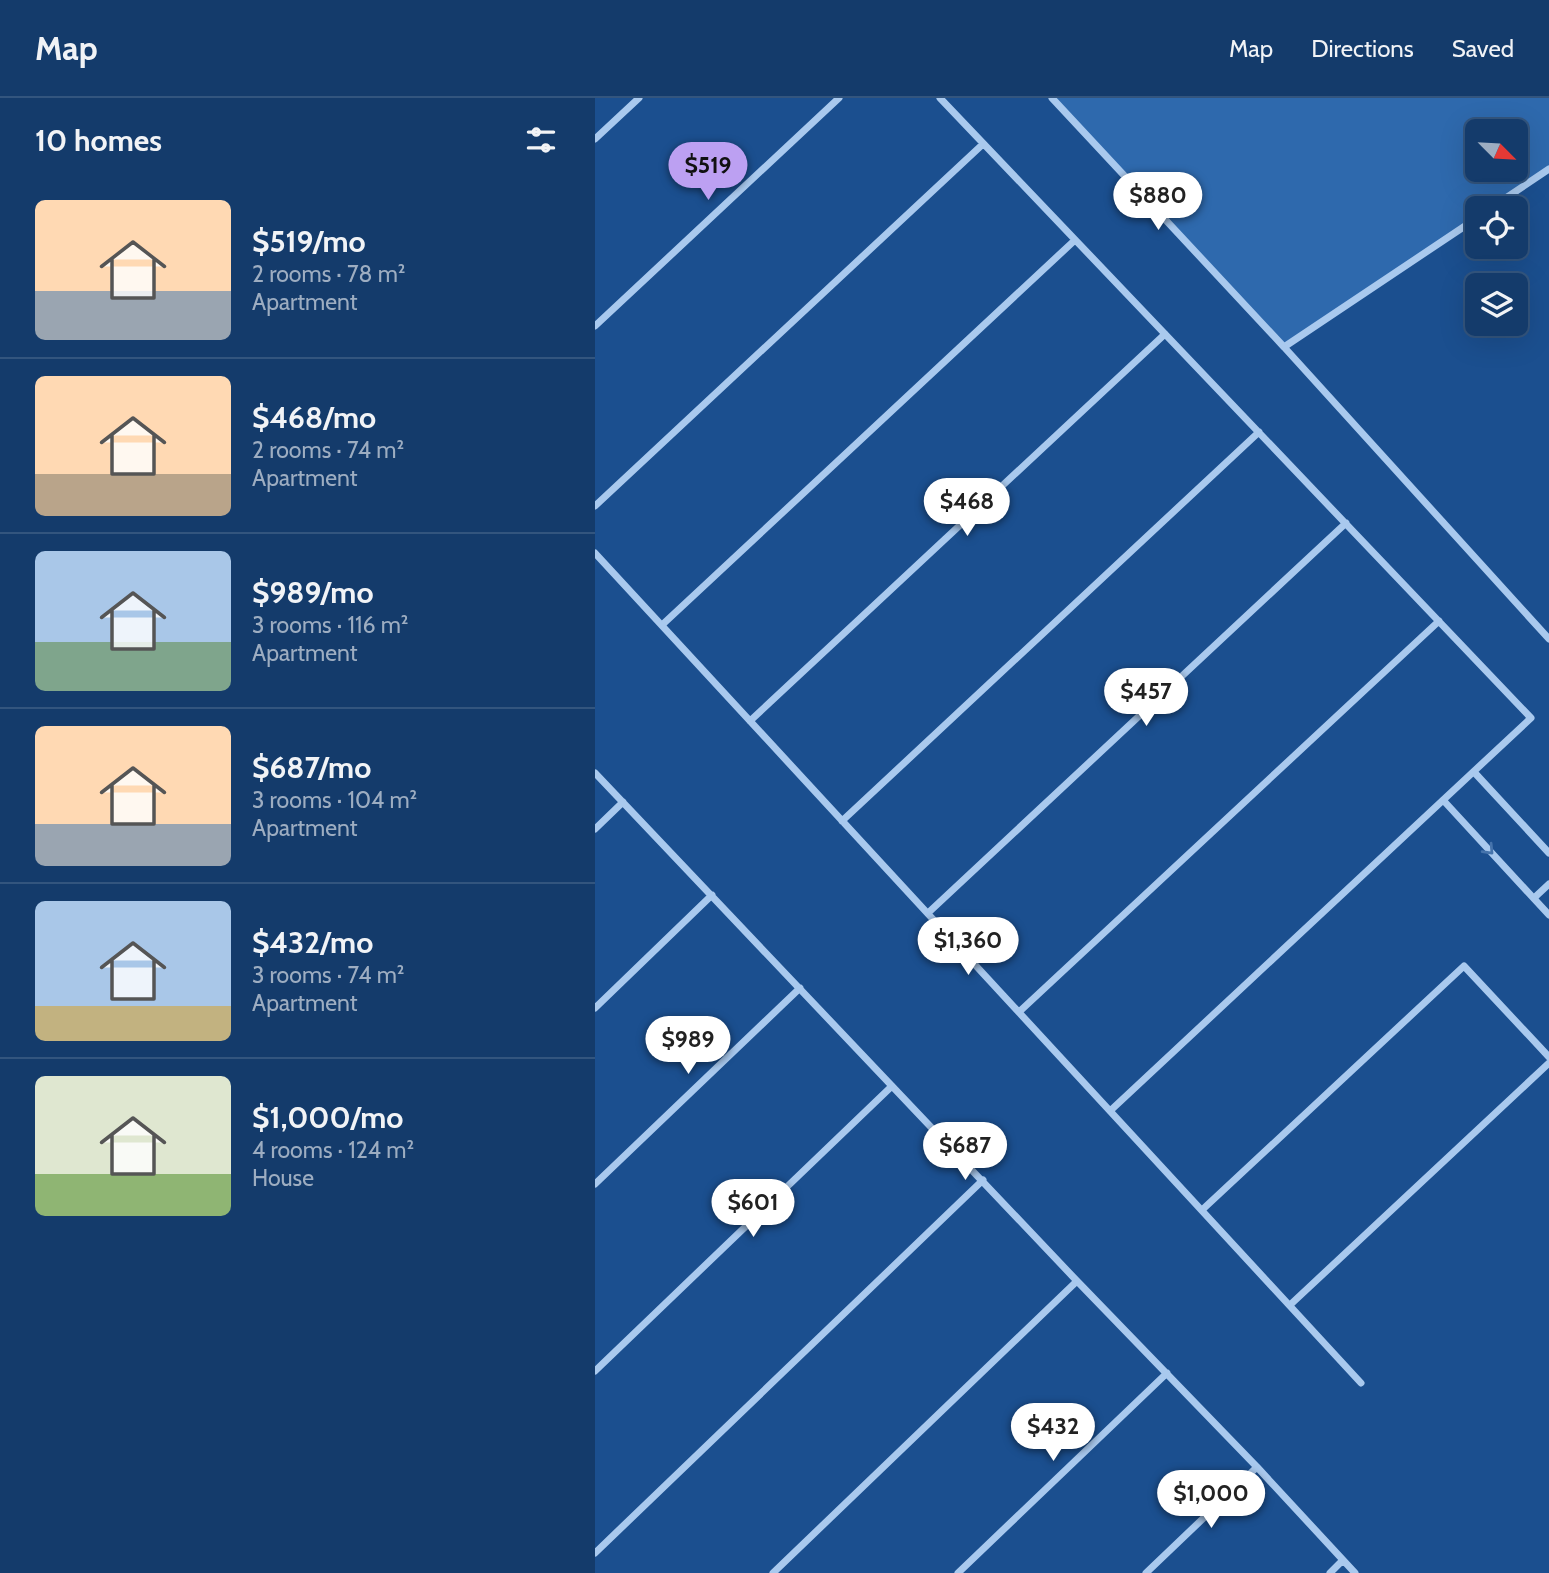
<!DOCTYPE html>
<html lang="en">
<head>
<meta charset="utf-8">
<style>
	body { margin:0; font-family:Cabin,sans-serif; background:#1d4271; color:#f1f3f6; height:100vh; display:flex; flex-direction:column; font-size:26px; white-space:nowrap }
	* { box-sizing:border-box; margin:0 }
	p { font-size:23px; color:#9dadc1 }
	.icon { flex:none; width:38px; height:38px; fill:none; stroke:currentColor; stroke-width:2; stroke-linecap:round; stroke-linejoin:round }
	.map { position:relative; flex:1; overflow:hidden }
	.sheet { display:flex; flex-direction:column; background:#143b6b; width:595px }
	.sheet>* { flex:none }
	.needle { width:46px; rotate:114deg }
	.fabs { position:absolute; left:870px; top:21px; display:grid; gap:14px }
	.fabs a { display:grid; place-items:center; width:63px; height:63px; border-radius:10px; background:#143b6b; box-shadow:0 7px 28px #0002,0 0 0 2px #33557e; font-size:35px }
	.price { position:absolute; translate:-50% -60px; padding:0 16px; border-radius:24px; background:#fff; color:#222; font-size:23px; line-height:46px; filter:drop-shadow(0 2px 4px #0008) }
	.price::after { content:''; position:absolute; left:50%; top:42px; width:21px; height:16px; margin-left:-10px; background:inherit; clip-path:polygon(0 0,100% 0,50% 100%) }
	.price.current { background:#bca0f2; color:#111 }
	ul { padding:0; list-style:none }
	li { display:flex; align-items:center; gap:21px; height:175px; padding:0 35px }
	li+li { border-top:2px solid #33557e }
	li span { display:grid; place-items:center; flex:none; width:196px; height:140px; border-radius:10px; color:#555 }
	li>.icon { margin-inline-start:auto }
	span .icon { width:84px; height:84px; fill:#fffc; stroke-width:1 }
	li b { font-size:30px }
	h2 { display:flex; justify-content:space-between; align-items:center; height:84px; padding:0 35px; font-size:30px }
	header { display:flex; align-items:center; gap:42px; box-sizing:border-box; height:98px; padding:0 35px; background:#143b6b; border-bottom:2px solid #33557e }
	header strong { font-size:33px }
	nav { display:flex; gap:38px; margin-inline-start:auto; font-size:24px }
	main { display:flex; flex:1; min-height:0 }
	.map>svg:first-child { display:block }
	.green { fill:#2e69ad; fill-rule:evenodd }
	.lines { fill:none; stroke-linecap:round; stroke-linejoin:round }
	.minor { stroke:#a9c9ee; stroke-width:7 }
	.oneway { stroke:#4674ac }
</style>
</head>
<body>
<header>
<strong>Map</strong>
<nav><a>Map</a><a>Directions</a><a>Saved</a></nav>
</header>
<main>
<section class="sheet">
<h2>10 homes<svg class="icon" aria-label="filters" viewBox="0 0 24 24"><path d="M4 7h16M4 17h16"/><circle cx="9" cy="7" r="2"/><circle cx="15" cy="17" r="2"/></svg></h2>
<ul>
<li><span style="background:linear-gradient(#ffd9b3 65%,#9aa5b1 0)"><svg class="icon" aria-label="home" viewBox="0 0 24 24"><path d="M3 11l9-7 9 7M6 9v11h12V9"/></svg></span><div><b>$519/mo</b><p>2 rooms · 78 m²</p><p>Apartment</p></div></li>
<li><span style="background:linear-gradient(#ffd9b3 70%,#b9a48a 0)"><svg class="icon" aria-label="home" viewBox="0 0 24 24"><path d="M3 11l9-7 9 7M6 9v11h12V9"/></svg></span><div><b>$468/mo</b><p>2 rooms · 74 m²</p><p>Apartment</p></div></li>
<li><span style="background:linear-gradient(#a9c7e8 65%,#7fa58c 0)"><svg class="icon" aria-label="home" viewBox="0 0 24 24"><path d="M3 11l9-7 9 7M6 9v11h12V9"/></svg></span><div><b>$989/mo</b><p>3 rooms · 116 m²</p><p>Apartment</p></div></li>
<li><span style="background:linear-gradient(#ffd9b3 70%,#9aa5b1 0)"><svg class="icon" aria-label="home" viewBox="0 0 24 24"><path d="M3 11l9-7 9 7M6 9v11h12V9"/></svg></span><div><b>$687/mo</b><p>3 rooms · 104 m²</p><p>Apartment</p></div></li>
<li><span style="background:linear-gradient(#a9c7e8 75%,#c2b280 0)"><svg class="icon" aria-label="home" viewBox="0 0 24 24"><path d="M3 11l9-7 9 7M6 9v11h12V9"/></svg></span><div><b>$432/mo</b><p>3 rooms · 74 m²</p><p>Apartment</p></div></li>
<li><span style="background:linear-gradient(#dfe7d0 70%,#8fb573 0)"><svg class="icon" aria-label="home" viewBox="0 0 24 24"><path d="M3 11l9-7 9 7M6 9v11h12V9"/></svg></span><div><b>$1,000/mo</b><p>4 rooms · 124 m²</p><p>House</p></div></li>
</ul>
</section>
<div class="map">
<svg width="954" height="1475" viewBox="0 0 954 1475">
	<rect width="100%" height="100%" fill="#1b4f8f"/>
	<path class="green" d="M457 0H954V71L896 110H882V120L689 249ZM882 33H920V72H882Z"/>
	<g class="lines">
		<path class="minor" d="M345 0 936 620 515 1013
			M457 0 689 249
			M0 41 44 0
			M896 110 954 71
			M882 120 689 249 954 541
			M0 228 244 0
			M0 408 388 46
			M0 455 766 1285
			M67 527 480 142
			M155 623 570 236
			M879 674 954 755
			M0 675 482 1183 662 1369 760 1475
			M848 702 954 817
			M247 723 664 334
			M0 731 28 704
			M939 800 954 786
			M333 815 751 425
			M0 910 117 797
			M424 914 844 523
			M0 1086 205 890
			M607 1112 869 868 954 959
			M695 1207 954 965
			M0 1273 297 988
			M0 1455 388 1082
			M178 1475 482 1183
			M363 1475 572 1275
			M551 1475 662 1369
			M735 1475 748 1462"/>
	</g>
	<defs><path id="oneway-chevron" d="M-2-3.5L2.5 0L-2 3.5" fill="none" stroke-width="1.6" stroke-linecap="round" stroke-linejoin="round" transform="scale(1.75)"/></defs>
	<use class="oneway" href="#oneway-chevron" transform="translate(894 752) rotate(47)"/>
</svg>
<div class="fabs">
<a><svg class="needle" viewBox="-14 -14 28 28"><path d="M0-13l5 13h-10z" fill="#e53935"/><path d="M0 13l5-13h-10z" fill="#9dadc1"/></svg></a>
<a><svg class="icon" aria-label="locate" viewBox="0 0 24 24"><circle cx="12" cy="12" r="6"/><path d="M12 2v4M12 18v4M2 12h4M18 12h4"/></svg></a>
<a><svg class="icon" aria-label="layers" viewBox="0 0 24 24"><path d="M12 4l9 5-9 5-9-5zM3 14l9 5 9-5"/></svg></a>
</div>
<b class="price current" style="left:113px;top:104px">$519</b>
<b class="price" style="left:563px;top:134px">$880</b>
<b class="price" style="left:372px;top:440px">$468</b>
<b class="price" style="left:551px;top:630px">$457</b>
<b class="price" style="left:373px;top:879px">$1,360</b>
<b class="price" style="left:93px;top:978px">$989</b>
<b class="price" style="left:370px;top:1084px">$687</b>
<b class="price" style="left:158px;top:1141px">$601</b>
<b class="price" style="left:458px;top:1365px">$432</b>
<b class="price" style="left:616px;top:1432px">$1,000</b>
</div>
</main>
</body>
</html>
